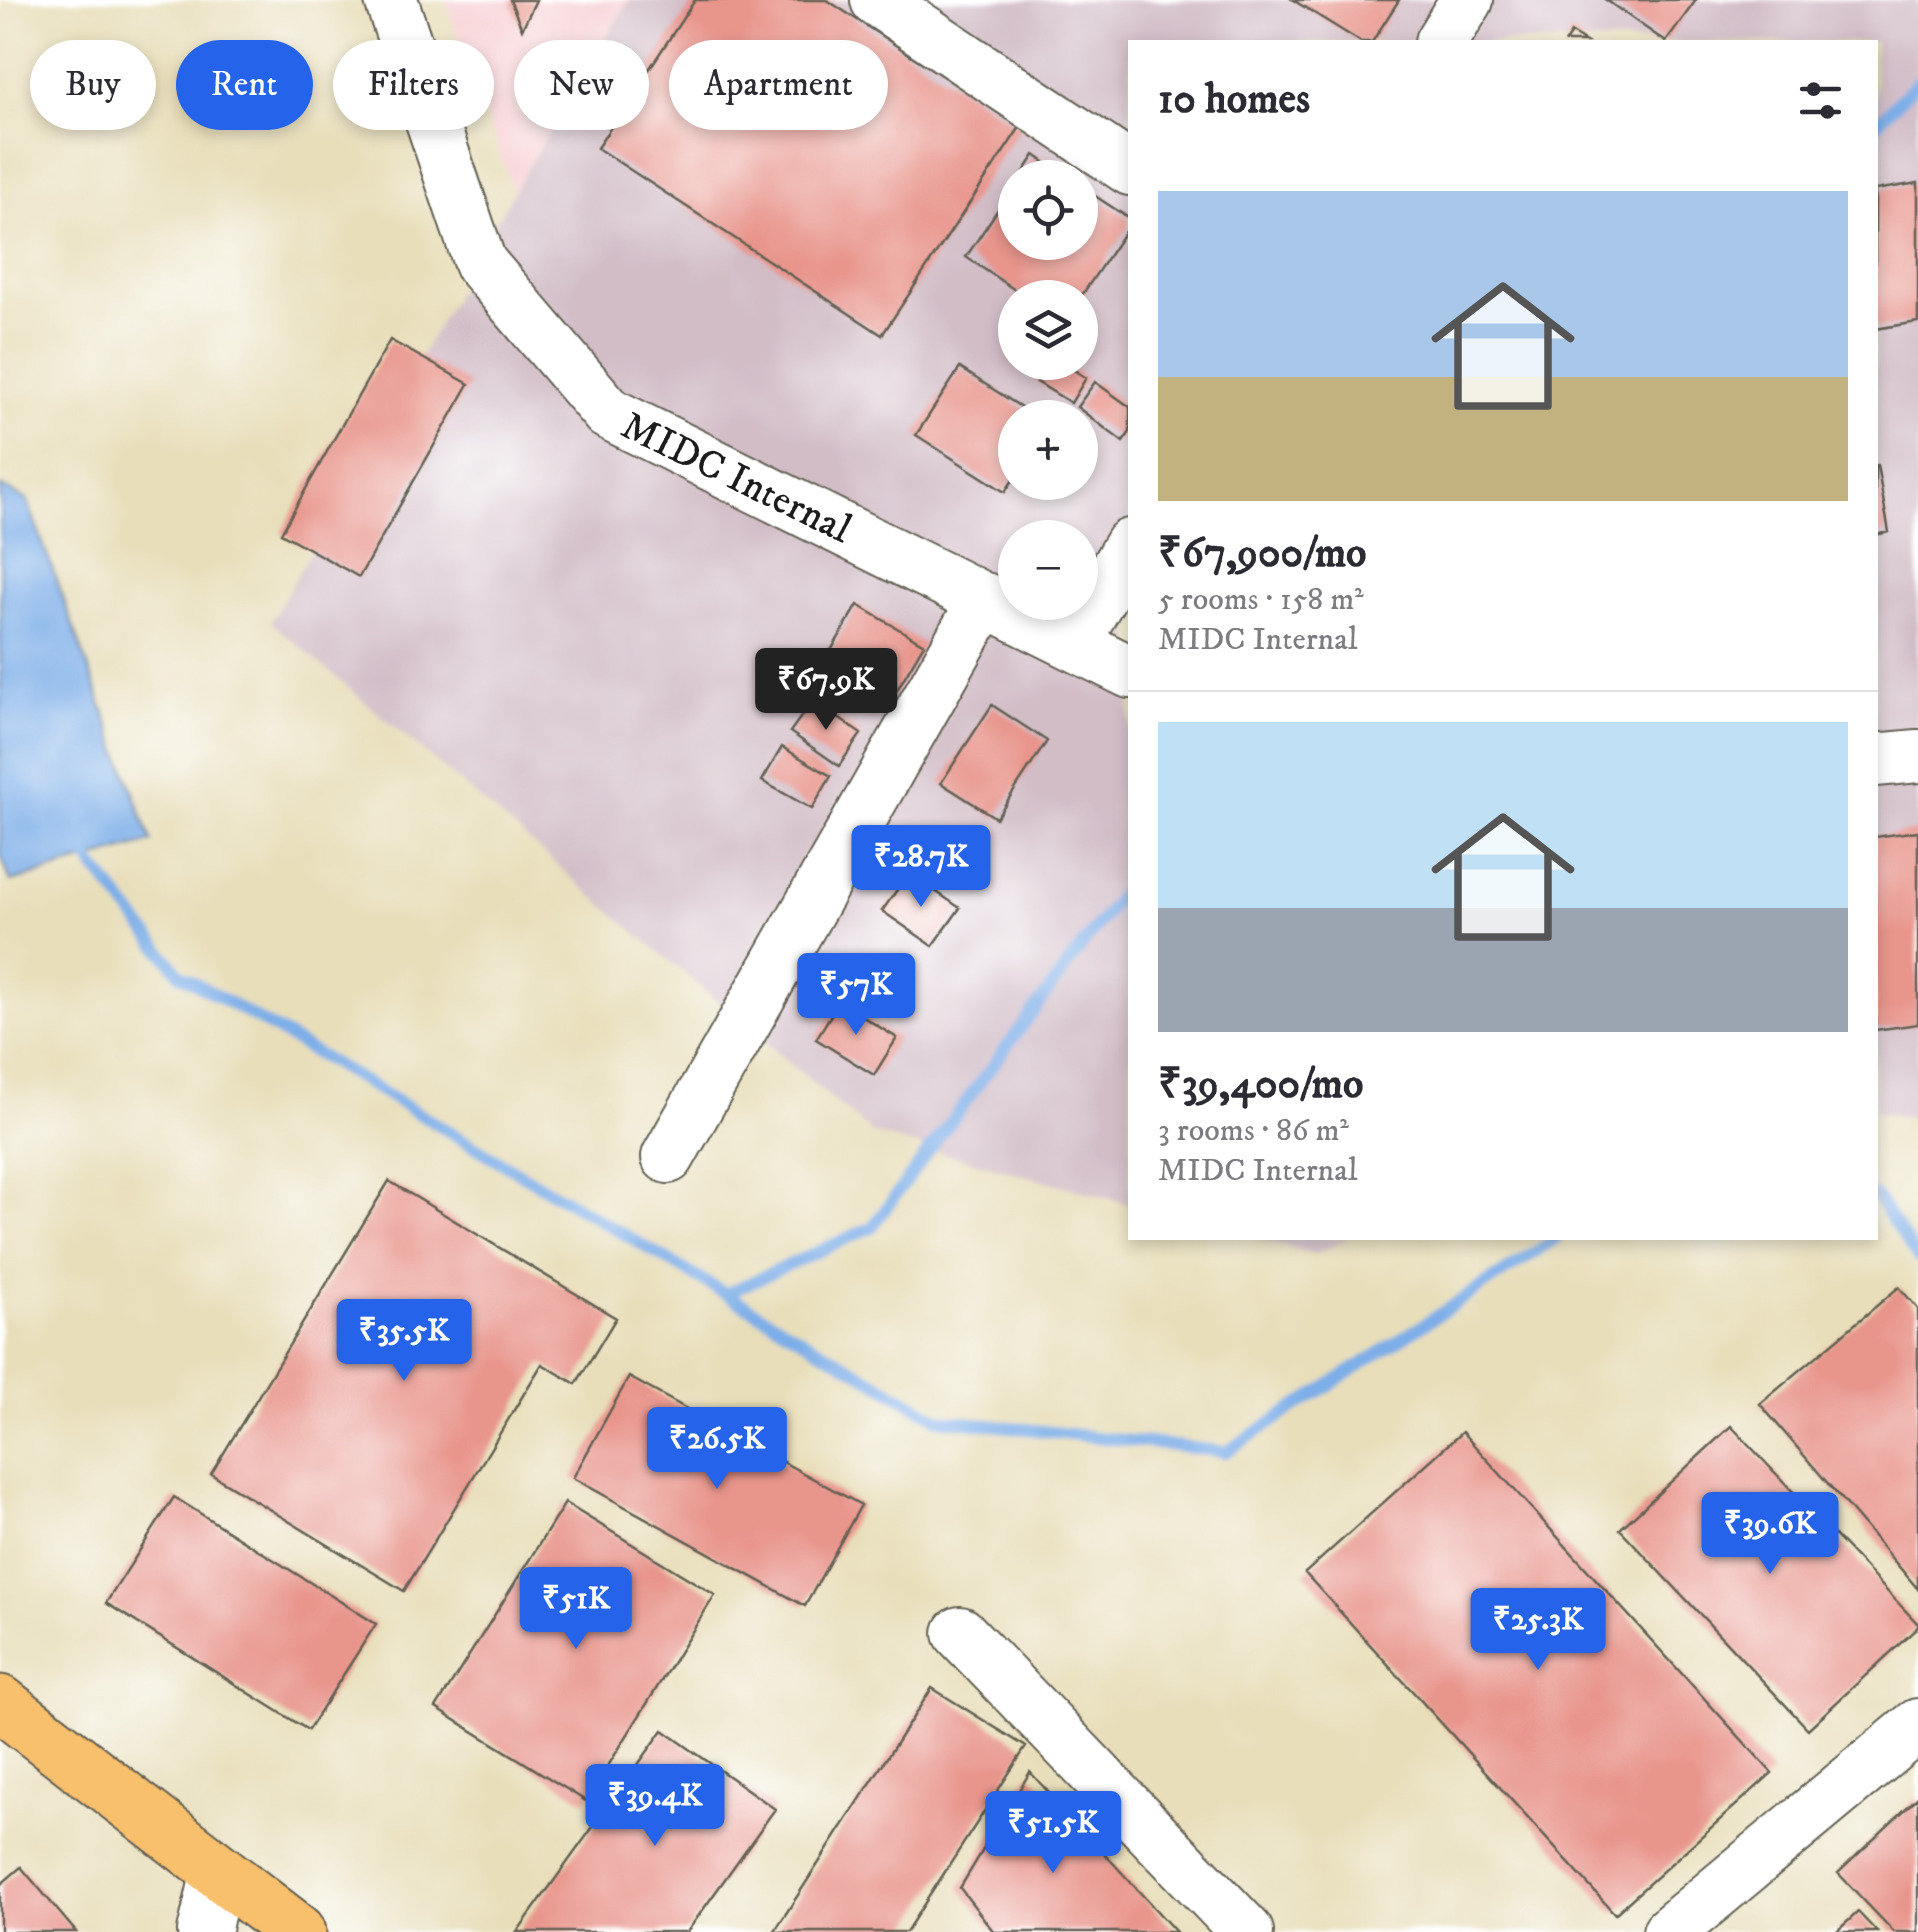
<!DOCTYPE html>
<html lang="en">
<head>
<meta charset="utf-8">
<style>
	body { margin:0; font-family:"IM FELL DW Pica",serif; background:#f7f7f7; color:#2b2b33; height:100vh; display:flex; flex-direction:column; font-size:38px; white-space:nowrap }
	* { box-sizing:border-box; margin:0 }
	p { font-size:32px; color:#7c7c81 }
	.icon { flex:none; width:55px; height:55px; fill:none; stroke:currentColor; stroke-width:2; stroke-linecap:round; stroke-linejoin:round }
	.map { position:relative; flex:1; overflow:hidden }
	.drawer { position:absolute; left:1128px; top:40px; width:750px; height:1200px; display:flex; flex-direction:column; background:#fff; border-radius:0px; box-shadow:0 5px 15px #0003 }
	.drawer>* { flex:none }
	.banner { position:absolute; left:30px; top:40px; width:948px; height:90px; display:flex; gap:20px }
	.buttons { position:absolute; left:998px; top:160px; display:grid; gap:20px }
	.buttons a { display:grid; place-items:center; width:100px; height:100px; border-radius:50%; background:#fff; box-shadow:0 5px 15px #0003; font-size:50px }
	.price { position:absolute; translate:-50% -85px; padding:0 22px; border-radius:10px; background:#2563eb; color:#fff; font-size:32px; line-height:65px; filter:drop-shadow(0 2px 5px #0008) }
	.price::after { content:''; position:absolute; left:50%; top:60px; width:30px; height:22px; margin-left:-15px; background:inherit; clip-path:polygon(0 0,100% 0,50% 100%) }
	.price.current { background:#222; color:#fff }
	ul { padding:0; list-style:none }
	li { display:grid; align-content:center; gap:20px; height:530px; padding:0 30px }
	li+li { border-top:2px solid #e1e1e2 }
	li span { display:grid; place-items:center; height:310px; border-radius:0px; color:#555 }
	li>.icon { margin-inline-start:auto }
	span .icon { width:180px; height:180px; fill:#fffc; stroke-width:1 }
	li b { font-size:42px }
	h2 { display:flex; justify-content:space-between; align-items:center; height:120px; padding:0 30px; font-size:42px }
	.tag { padding:0 35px; border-radius:45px; background:#fff; box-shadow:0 5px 15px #0003; font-size:35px; line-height:90px }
	.tag.current { background:#2563eb; color:#fff }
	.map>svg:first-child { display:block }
	.built { fill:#f7cfd3 }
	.industrial { fill:#d2bdc7; fill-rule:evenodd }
	.water { fill:#7daee8; stroke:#4c6582; stroke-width:2.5 }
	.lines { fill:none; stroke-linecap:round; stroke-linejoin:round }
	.stream { stroke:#7daee8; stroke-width:12 }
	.building { fill:#e8958c }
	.minor-casing { stroke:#636053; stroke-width:56 }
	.major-casing { stroke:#636053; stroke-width:59 }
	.minor { stroke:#fff; stroke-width:52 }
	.major { stroke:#f8bf6c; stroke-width:55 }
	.labels { text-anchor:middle; stroke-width:10; stroke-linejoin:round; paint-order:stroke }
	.street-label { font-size:40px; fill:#1c1c1c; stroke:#fff }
</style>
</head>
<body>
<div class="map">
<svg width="1918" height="1932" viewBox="0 0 1918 1932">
	<rect width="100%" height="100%" fill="#fff"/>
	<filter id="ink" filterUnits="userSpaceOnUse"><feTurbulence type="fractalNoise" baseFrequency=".01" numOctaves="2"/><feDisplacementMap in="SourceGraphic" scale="20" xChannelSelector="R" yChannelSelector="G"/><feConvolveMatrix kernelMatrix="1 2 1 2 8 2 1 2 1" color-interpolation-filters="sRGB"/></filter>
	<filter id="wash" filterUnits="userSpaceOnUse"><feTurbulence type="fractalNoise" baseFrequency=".0048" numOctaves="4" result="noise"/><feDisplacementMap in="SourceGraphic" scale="40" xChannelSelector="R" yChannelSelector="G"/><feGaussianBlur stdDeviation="2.25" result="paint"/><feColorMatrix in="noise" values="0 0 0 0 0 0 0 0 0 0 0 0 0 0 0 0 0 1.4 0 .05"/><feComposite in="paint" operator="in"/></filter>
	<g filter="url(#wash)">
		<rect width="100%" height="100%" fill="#e8deba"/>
		<path class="built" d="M445 0H629L513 192Z"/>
		<path class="industrial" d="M629 0H1918V1119L1875 1112V42H1130V1204L873 1134 271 622 513 192ZM1015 178H1080V242H1015ZM1015 298H1080V362H1015ZM1015 418H1080V482H1015ZM1015 538H1080V602H1015Z
			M1255 1238H1350L1315 1254Z"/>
		<path class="water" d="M0 486 27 500 152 842 11 882 0 854Z"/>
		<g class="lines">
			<path class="stream" d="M1875 125 1918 81
				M81 850 180 974 939 1419 1226 1452 1557 1238
				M1875 1196 1918 1258
				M725 1294 872 1227 1130 882"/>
		</g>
		<g id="blocks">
			<path class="building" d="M510 0H536L522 29Z
				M695 0H827L1020 127 882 335 597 148Z
				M1293 0H1399L1372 42H1361Z
				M1606 0H1696L1666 42Z
				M1571 33 1586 42H1565Z
				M1035 155 1068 178H1020Z
				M1918 183V322L1875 329V190Z
				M1015 184V242H1080V186L1130 219V224L1080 298H1027L966 257Z
				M390 340 469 384 359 577 281 533Z
				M1050 362H1062L1086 378 1071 403 1037 382Z
				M960 368 1038 418H1015V477L1005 492 916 435Z
				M1095 382 1130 407V432L1123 442 1077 407Z
				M1875 465H1877L1889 532 1875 535Z
				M858 605 924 644 894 695 827 657Z
				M813 700 861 734 839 766 790 732Z
				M992 705 1047 741 996 818 941 783Z
				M782 747 831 776 812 809 762 781Z
				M1918 831V1024L1875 1030V837Z
				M909 873 960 908 933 946 882 911Z
				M839 1002 897 1038 874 1075 816 1039Z
				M389 1181 616 1318 576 1384 542 1364 404 1591 211 1474Z
				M1899 1287 1918 1309V1589L1760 1404Z
				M629 1377 861 1505 805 1606 573 1478Z
				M1731 1426 1918 1624V1627L1808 1729 1620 1529Z
				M1462 1432 1772 1773 1615 1914 1305 1573Z
				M174 1497 376 1624 308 1730 106 1603Z
				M565 1503 715 1595 586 1801 436 1708Z
				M932 1688 1026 1747 906 1932H774Z
				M663 1730 775 1809 687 1932H517Z
				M1030 1772 1176 1932H994L960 1888Z
				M1918 1797V1932H1894L1838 1873Z
				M21 1867 76 1932H0V1885Z
				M1858 1912 1877 1932H1836Z"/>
		</g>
	</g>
	<g filter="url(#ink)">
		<use href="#blocks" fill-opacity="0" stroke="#636053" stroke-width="2.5"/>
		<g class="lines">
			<defs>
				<path id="minor" d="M391 0 480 263 608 413 1130 672
					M877 0 1130 169
					M1441 42 1467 0
					M1073 643 1130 545
					M1875 760 1918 756
					M668 1157 985 599
					M960 1633 1247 1932
					M204 1932 218 1871
					M1669 1932 1918 1725"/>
				<path id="major" d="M0 1703 298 1932"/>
			</defs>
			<use href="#minor" class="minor-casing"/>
			<use href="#major" class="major-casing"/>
			<use href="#minor" class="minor"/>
			<use href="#major" class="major"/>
		</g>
	</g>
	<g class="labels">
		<g class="street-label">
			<text transform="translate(737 476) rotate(26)" y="14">MIDC Internal</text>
		</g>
	</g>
</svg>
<div class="buttons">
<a><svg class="icon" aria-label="locate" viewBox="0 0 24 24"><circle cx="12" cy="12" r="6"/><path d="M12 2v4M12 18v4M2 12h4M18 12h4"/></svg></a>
<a><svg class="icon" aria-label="layers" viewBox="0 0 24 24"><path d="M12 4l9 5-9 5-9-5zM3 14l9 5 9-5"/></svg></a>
<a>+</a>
<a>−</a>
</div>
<b class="price current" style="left:826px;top:733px">₹67.9K</b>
<b class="price" style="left:921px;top:910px">₹28.7K</b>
<b class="price" style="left:856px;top:1038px">₹57K</b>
<b class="price" style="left:404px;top:1384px">₹35.5K</b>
<b class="price" style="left:717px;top:1492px">₹26.5K</b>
<b class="price" style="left:1770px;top:1577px">₹39.6K</b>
<b class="price" style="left:576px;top:1652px">₹51K</b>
<b class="price" style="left:1538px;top:1673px">₹25.3K</b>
<b class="price" style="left:655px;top:1849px">₹39.4K</b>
<b class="price" style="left:1053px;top:1876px">₹51.5K</b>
<div class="banner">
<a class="tag">Buy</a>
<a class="tag current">Rent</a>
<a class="tag">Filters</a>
<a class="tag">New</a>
<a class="tag">Apartment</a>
</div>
<section class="drawer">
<h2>10 homes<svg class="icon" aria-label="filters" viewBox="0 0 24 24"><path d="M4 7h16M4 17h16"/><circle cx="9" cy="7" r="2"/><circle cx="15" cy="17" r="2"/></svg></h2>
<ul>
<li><span style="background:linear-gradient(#a9c7e8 60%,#c2b280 0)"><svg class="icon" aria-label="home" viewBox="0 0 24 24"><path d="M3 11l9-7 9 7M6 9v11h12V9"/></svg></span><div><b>₹67,900/mo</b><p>5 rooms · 158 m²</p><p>MIDC Internal</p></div></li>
<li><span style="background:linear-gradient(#bfe0f5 60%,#9aa5b1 0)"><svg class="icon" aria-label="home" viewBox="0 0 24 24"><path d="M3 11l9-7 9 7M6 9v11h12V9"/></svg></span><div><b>₹39,400/mo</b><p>3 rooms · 86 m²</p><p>MIDC Internal</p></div></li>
</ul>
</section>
</div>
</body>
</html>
